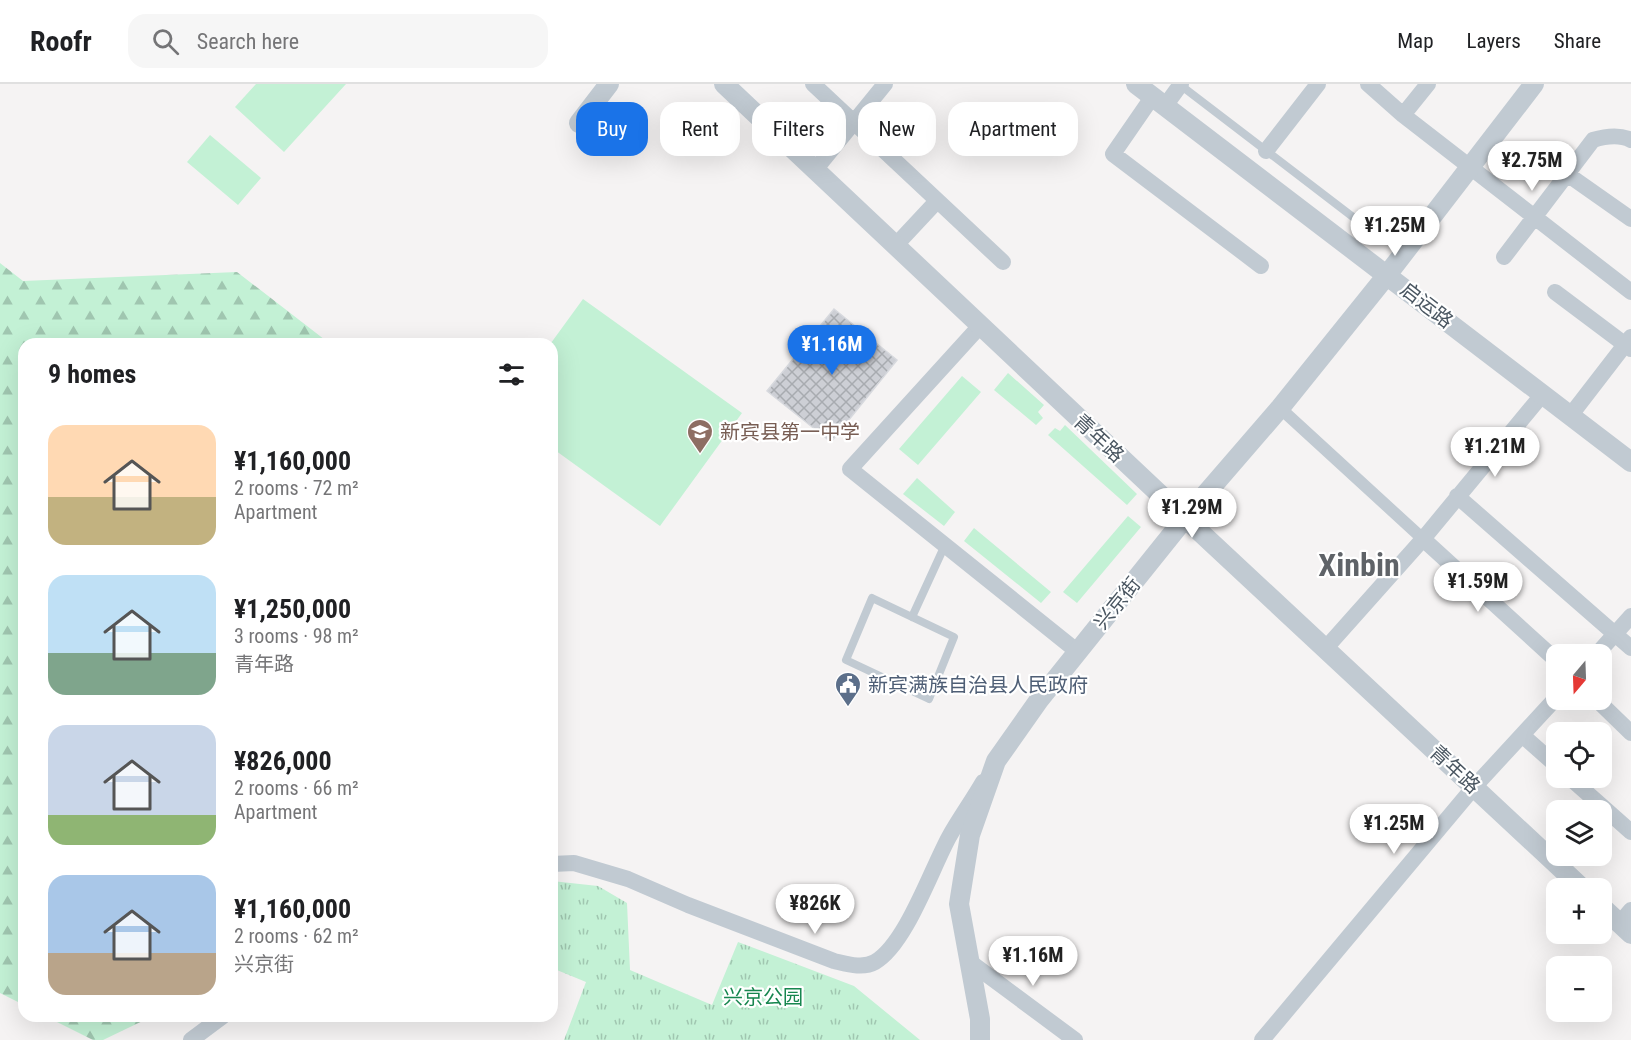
<!DOCTYPE html>
<html lang="en">
<head>
<meta charset="utf-8">
<style>
	body { margin:0; font-family:"Roboto Condensed","Noto Sans SC",sans-serif; background:#f6f6f6; color:#202124; height:100vh; display:flex; flex-direction:column; font-size:22px; white-space:nowrap }
	* { box-sizing:border-box; margin:0 }
	p { font-size:20px; color:#757577 }
	.icon { flex:none; width:33px; height:33px; fill:none; stroke:currentColor; stroke-width:2; stroke-linecap:round; stroke-linejoin:round }
	.map { position:relative; flex:1; overflow:hidden }
	.drawer { position:absolute; left:18px; top:254px; width:540px; height:684px; display:flex; flex-direction:column; background:#fff; border-radius:18px; box-shadow:0 6px 24px #0002 }
	.drawer>* { flex:none }
	.top-card { position:absolute; left:576px; top:18px; width:570px; height:54px; display:flex; gap:12px }
	.needle { width:39px; rotate:199deg }
	.fabs { position:absolute; left:1546px; top:560px; display:grid; gap:12px }
	.fabs a { display:grid; place-items:center; width:66px; height:66px; border-radius:12px; background:#fff; box-shadow:0 6px 24px #0002; font-size:30px }
	.price { position:absolute; translate:-50% -51px; padding:0 14px; border-radius:21px; background:#fff; color:#222; font-size:20px; line-height:39px; filter:drop-shadow(0 2px 3px #0008) }
	.price::after { content:''; position:absolute; left:50%; top:36px; width:18px; height:14px; margin-left:-9px; background:inherit; clip-path:polygon(0 0,100% 0,50% 100%) }
	.price.on { background:#1a73e8; color:#fff }
	ul { padding:0; list-style:none }
	li { display:flex; align-items:center; gap:18px; height:150px; padding:0 30px }
	li span { display:grid; place-items:center; flex:none; width:168px; height:120px; border-radius:18px; color:#555 }
	li>.icon { margin-inline-start:auto }
	span .icon { width:72px; height:72px; fill:#fffc; stroke-width:1 }
	li b { font-size:26px }
	h2 { display:flex; justify-content:space-between; align-items:center; height:72px; padding:0 30px; font-size:26px }
	.pill { padding:0 21px; border-radius:18px; background:#fff; box-shadow:0 6px 24px #0002; font-size:21px; line-height:54px }
	.pill.on { background:#1a73e8; color:#fff }
	header { display:flex; align-items:center; gap:36px; box-sizing:border-box; height:84px; padding:0 30px; background:#fff; border-bottom:2px solid #e0e0e0 }
	header strong { font-size:28px }
	nav { display:flex; gap:33px; margin-inline-start:auto; font-size:21px }
	.search { width:420px; height:54px; background:#f6f6f6; display:flex; align-items:center; gap:15px; box-sizing:border-box; padding:0 21px; border-radius:18px; color:#757577; font-size:22px }
	.map>svg:first-child { display:block }
	.grass { fill:#c3f1d5 }
	.forest { fill:url(#forest-firs) }
	.park { fill:url(#park-tufts) }
	.building { fill:url(#building-cross-hatch); stroke:#d7d9de; stroke-width:1.5 }
	.lines { fill:none; stroke-linecap:round; stroke-linejoin:round }
	.service { stroke:#c1cad2; stroke-width:8 }
	.pedestrian { stroke:#c1cad2; stroke-width:12 }
	.minor { stroke:#c1cad2; stroke-width:16 }
	.tertiary { stroke:#c1cad2; stroke-width:20 }
	.labels { text-anchor:middle; stroke-width:4.5; stroke-linejoin:round; paint-order:stroke }
	.street-label { font-size:20px; fill:#4a5661; stroke:#fff }
	.education-label { font-size:20px; fill:#785e54; stroke:#fff; text-anchor:start }
	.service-label { font-size:20px; fill:#4e5e75; stroke:#fff; text-anchor:start }
	.park-label { font-size:20px; fill:#17864f; stroke:#fff }
	.town-label { font-size:32px; font-weight:bold; fill:#5f6368; stroke:#fff }
</style>
</head>
<body>
<header>
<strong>Roofr</strong>
<div class="search"><svg class="icon" aria-label="search" viewBox="0 0 24 24"><circle cx="10" cy="10" r="6"/><path d="M15 15l6 6"/></svg>Search here</div>
<nav><a>Map</a><a>Layers</a><a>Share</a></nav>
</header>
<div class="map">
<svg width="1631" height="956" viewBox="0 0 1631 956">
	<defs>
		<pattern id="forest-firs" width="22" height="20" patternUnits="userSpaceOnUse" patternTransform="scale(1.5)"><rect width="22" height="20" fill="#c3f1d5"/><path d="M5 1l3.5 6h-7zM16 11l3.5 6h-7z" fill="#a0c6b0"/></pattern>
		<pattern id="park-tufts" width="24" height="20" patternUnits="userSpaceOnUse" patternTransform="scale(1.5)"><rect width="24" height="20" fill="#c3f1d5"/><path d="M3 7l-1-3M5 7V3M7 7l1-3M15 17l-1-3M17 17v-4M19 17l1-3" fill="none" stroke="#a0c6b0"/></pattern>
		<pattern id="building-cross-hatch" width="8" height="8" patternUnits="userSpaceOnUse" patternTransform="scale(1.5)"><rect width="8" height="8" fill="#cdcfd5"/><path d="M0 0l8 8M0 8l8-8" fill="none" stroke="#a8abb0"/></pattern>
	</defs>
	<rect width="100%" height="100%" fill="#f5f3f3"/>
	<path class="grass" d="M256 0H346L284 68 235 23Z
		M210 51 261 94 238 121 187 78Z
		M583 215 742 329 660 442 552 364 551 259Z
		M1008 289 1044 321 1038 328 1043 334 1036 341 994 306Z
		M962 292 981 308 918 381 899 365Z
		M1065 341 1137 410 1127 421 1048 351 1055 344 1060 347Z
		M917 394 955 428 944 442 903 410Z
		M1128 432 1141 443 1077 519 1063 508Z
		M974 444 1051 508 1041 519 964 457Z"/>
	<path class="forest" d="M0 179 23 197 237 188 329 259 24 260V921L0 909Z
		M45 932H153L103 956H93Z"/>
	<path class="park" d="M552 797 598 802 627 819 630 886 712 921 738 858 854 902 920 956H564L586 898 552 884Z"/>
	<path class="building" d="M834 225 897 276 831 358 767 307Z"/>
	<g class="lines">
		<path class="service" d="M1179 0 1366 143
			M872 514 954 553 929 615 846 576Z
			M912 533 945 461"/>
		<path class="pedestrian" d="M1280 324 1423 455"/>
		<path class="minor" d="M813 0 1003 178
			M1368 0 1403 31 1631 208
			M1153 12 1113 70 1261 182
			M1165 22 1181 0
			M1403 31 1428 0
			M1266 67 1318 0
			M815 86 885 0
			M1567 90 1631 135
			M895 162 937 117
			M1504 173 1593 56C1606 52 1619 50 1631 56
			M1555 208 1631 265
			M980 242 850 385 1078 568
			M1570 332 1631 253
			M1457 412 1631 564
			M1423 455 1557 577
			M1325 565 1423 455 1542 311
			M1597 570 1631 532
			M1596 615 1631 649
			M1522 651 1557 682
			M1569 693 1631 748
			M552 780 574 779 628 795 688 821 834 877C847 880 863 885 875 878 906 860 931 786 949 753 959 735 972 717 983 698
			M1620 839 1631 826
			M970 878 1075 956
			M191 956 223 932
			M1262 956 1474 703 1557 613"/>
		<path class="tertiary" d="M724 0 1185 434 1582 804
			M1136 0 1631 378
			M579 39 609 0
			M1602 823 1631 850
			M980 956V935L959 820 970 751 996 677 1039 616 1185 434 1280 324 1387 191 1534 0"/>
	</g>
	<defs>
		<symbol id="school-pin" viewBox="-11 -11 22 30"><path d="M0 17L-7.5 6A9.5 9.5 0 1 1 7.5 6Z" fill="#8d6e63" stroke="#fff"/><path d="M0-5L7-2L0 1L-7-2ZM-4 1L0 2.5L4 1V4Q0 6-4 4Z" fill="#fff"/></symbol>
		<symbol id="civic-pin" viewBox="-11 -11 22 30"><path d="M0 17L-7.5 6A9.5 9.5 0 1 1 7.5 6Z" fill="#5c6f8a" stroke="#fff"/><path d="M-.6-6.5H3V-4.5H.6V-3L4-1V1h2V6H-6V1h2V-1L-.6-3ZM-1.2 2.5V6h2.4V2.5Z" fill="#fff"/></symbol>
	</defs>
	<g fill-rule="evenodd">
		<use href="#school-pin" x="685" y="333" width="30" height="40"/>
		<use href="#civic-pin" x="833" y="586" width="30" height="40"/>
	</g>
	<g class="labels">
		<g class="street-label">
			<text transform="translate(1427 221) rotate(38)" y="7">启运路</text>
			<text transform="translate(1099 354) rotate(43)" y="7">青年路</text>
			<text transform="translate(1117 519) rotate(-51)" y="7">兴京街</text>
			<text transform="translate(1455 685) rotate(43)" y="7">青年路</text>
		</g>
		<g class="education-label">
			<text x="720" y="355">新宾县第一中学</text>
		</g>
		<g class="service-label">
			<text x="868" y="608">新宾满族自治县人民政府</text>
		</g>
		<g class="park-label">
			<text x="763" y="920">兴京公园</text>
		</g>
		<g class="town-label">
			<text x="1359" y="492">Xinbin</text>
		</g>
	</g>
</svg>
<div class="fabs">
<a><svg class="needle" viewBox="-14 -14 28 28"><path d="M0-13l5 13h-10z" fill="#e53935"/><path d="M0 13l5-13h-10z" fill="#757577"/></svg></a>
<a><svg class="icon" aria-label="locate" viewBox="0 0 24 24"><circle cx="12" cy="12" r="6"/><path d="M12 2v4M12 18v4M2 12h4M18 12h4"/></svg></a>
<a><svg class="icon" aria-label="layers" viewBox="0 0 24 24"><path d="M12 4l9 5-9 5-9-5zM3 14l9 5 9-5"/></svg></a>
<a>+</a>
<a>−</a>
</div>
<b class="price" style="left:1532px;top:108px">¥2.75M</b>
<b class="price" style="left:1395px;top:173px">¥1.25M</b>
<b class="price on" style="left:832px;top:292px">¥1.16M</b>
<b class="price" style="left:1495px;top:394px">¥1.21M</b>
<b class="price" style="left:1192px;top:455px">¥1.29M</b>
<b class="price" style="left:1478px;top:529px">¥1.59M</b>
<b class="price" style="left:1394px;top:771px">¥1.25M</b>
<b class="price" style="left:815px;top:851px">¥826K</b>
<b class="price" style="left:1033px;top:903px">¥1.16M</b>
<div class="top-card">
<a class="pill on">Buy</a>
<a class="pill">Rent</a>
<a class="pill">Filters</a>
<a class="pill">New</a>
<a class="pill">Apartment</a>
</div>
<section class="drawer">
<h2>9 homes<svg class="icon" aria-label="filters" viewBox="0 0 24 24"><path d="M4 7h16M4 17h16"/><circle cx="9" cy="7" r="2"/><circle cx="15" cy="17" r="2"/></svg></h2>
<ul>
<li><span style="background:linear-gradient(#ffd9b3 60%,#c2b280 0)"><svg class="icon" aria-label="home" viewBox="0 0 24 24"><path d="M3 11l9-7 9 7M6 9v11h12V9"/></svg></span><div><b>¥1,160,000</b><p>2 rooms · 72 m²</p><p>Apartment</p></div></li>
<li><span style="background:linear-gradient(#bfe0f5 65%,#7fa58c 0)"><svg class="icon" aria-label="home" viewBox="0 0 24 24"><path d="M3 11l9-7 9 7M6 9v11h12V9"/></svg></span><div><b>¥1,250,000</b><p>3 rooms · 98 m²</p><p>青年路</p></div></li>
<li><span style="background:linear-gradient(#c9d6e8 75%,#8fb573 0)"><svg class="icon" aria-label="home" viewBox="0 0 24 24"><path d="M3 11l9-7 9 7M6 9v11h12V9"/></svg></span><div><b>¥826,000</b><p>2 rooms · 66 m²</p><p>Apartment</p></div></li>
<li><span style="background:linear-gradient(#a9c7e8 65%,#b9a48a 0)"><svg class="icon" aria-label="home" viewBox="0 0 24 24"><path d="M3 11l9-7 9 7M6 9v11h12V9"/></svg></span><div><b>¥1,160,000</b><p>2 rooms · 62 m²</p><p>兴京街</p></div></li>
</ul>
</section>
</div>
</body>
</html>
